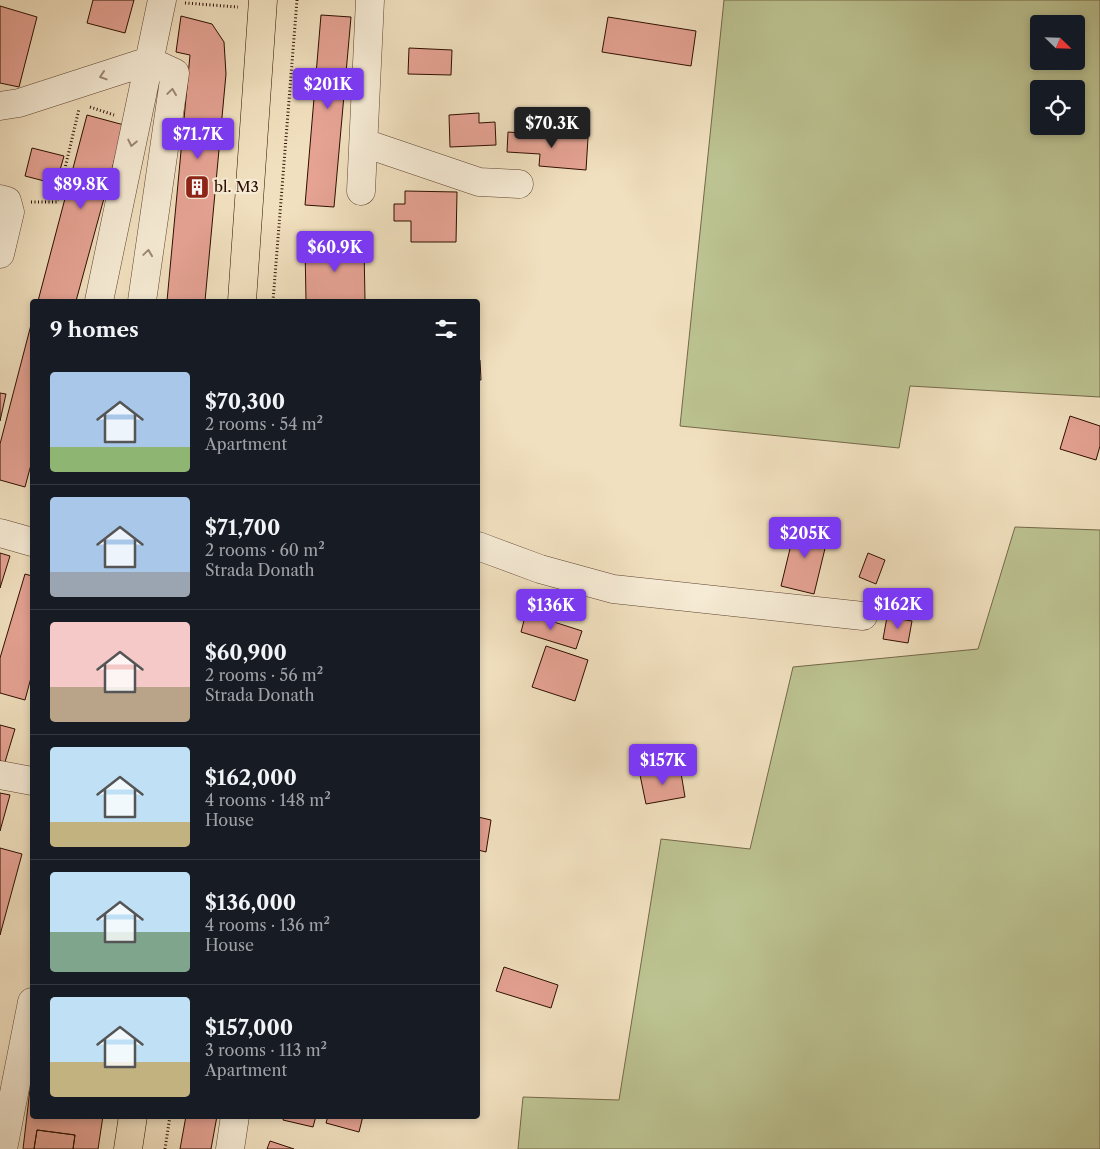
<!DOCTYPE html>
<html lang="en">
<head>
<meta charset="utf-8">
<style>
	body { margin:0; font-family:"Libre Caslon Text",serif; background:#242831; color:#f1f3f6; height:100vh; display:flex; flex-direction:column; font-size:19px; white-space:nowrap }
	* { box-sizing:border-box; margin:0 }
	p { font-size:16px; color:#9ea1a6 }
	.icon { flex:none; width:28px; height:28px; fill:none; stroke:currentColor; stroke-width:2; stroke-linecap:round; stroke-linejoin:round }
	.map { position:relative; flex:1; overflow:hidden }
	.drawer { position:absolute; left:30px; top:299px; width:450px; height:820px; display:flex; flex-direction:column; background:#171b24; border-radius:5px; box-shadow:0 2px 8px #0003 }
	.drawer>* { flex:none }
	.needle { width:32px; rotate:113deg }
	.tools { position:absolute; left:1030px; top:15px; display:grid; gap:10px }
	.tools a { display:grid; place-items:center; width:55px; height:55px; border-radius:5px; background:#171b24; box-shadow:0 2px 8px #0003; font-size:25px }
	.price { position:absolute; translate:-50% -42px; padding:0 11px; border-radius:5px; background:#7c3aed; color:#fff; font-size:16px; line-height:32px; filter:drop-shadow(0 1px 2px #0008) }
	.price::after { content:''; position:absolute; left:50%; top:30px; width:15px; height:11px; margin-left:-8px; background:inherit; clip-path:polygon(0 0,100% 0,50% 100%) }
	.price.current { background:#222; color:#fff }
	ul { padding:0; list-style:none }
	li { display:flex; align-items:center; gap:15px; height:125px; padding:0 20px }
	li+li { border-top:1px solid #363941 }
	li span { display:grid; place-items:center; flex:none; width:140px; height:100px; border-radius:5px; color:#555 }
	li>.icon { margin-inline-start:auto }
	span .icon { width:60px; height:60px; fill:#fffc; stroke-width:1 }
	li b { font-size:21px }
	h2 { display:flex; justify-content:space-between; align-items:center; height:60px; padding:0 20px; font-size:21px }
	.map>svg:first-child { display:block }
	.green { fill:#bcc291; stroke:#746848; fill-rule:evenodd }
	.building { fill:#e6a394; stroke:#2d0e00 }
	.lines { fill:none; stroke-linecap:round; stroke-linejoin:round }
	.minor-casing { stroke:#5e4230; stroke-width:29 }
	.major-casing { stroke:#2d0e00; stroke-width:29 }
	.path { stroke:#2d0e00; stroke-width:3; stroke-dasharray:1 2.5; stroke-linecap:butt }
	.minor { stroke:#f6ebd5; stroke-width:28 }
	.major { stroke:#f1e0bf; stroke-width:28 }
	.oneway { stroke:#9c8875 }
	.labels { text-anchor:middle; stroke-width:4.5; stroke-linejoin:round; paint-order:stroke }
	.poi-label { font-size:15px; fill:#2d0e00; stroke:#f6ebd5; text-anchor:start }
</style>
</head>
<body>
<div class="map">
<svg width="1100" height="1149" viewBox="0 0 1100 1149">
	<rect width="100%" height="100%" fill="#f1e0bf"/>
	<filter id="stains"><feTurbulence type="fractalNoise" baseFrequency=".004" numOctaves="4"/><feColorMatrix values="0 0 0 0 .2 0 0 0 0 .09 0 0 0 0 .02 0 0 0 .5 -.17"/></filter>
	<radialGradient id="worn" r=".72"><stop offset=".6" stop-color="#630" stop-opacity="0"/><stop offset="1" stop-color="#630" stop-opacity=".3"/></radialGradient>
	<path class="green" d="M724 0H1100V397L910 386 899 448 680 426ZM1039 24H1076V61H1039ZM1039 89H1076V126H1039Z
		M1015 527 1100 530V1149H518L523 1097 619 1100 661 839 750 849 793 667 978 649Z"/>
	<path class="building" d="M93 0H134L125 33 87 23Z
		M0 6 37 17 19 87 0 83Z
		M321 15 351 17 334 207 305 205Z
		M181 16 212 24 224 42 226 74 205 301H167L190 55 176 52Z
		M608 17 696 31 691 66 602 52Z
		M409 48 452 50 451 75 408 74Z
		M479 113V123L495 122 496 145 450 147 449 115Z
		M87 115 124 125 76 301H38Z
		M508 132 588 138 586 170 539 166 540 154 507 152Z
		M32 148 64 156 56 184 25 176Z
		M405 191 457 192 456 242H411V221H394V204H405Z
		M364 245 365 301H306L305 246Z
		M32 321V461L25 487 0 480V444Z
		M478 360H480L481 380H478Z
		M0 393 6 394 0 421Z
		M1070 416 1100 426V446L1096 460 1060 449Z
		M796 524 829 532 814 594 781 586Z
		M0 553 10 556 0 588Z
		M868 553 885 560 876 584 859 577Z
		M25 574 32 576V674L25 700 0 693V658Z
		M526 613 582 631 576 649 521 632Z
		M887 617 912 621 908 643 883 639Z
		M546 646 588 660 575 701 532 687Z
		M0 725 15 729 5 762 0 761Z
		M680 767 685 797 646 804 640 775Z
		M0 793 10 795 0 831Z
		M478 817 491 820 486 852 478 850Z
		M0 848 22 854 0 935Z
		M504 967 558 985 551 1008 496 991Z
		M32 1072V1116H103L98 1149H73L75 1135 37 1130 34 1149H23Z
		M186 1116H217L211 1149H180Z
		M284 1116H316L313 1127 283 1120Z
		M328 1116H363L359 1132 326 1123Z
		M37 1130 75 1135 73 1149H34Z
		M270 1141 294 1149H267Z"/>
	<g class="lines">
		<defs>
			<path id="minor" d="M0 106 19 103 149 61 175 73 142 301
				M364 143 479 182 519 184
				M361 191 370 0
				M0 199 7 201 10 212 0 254
				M99 301 162 0
				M0 533 32 542
				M478 546 540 569 613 589 863 616
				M0 775 32 781
				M3 1149 32 1002
				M230 1149 235 1116"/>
			<path id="major" d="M242 301 263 0
				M128 1149 133 1116"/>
		</defs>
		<use href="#minor" class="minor-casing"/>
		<use href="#major" class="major-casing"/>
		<path class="path" d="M185 3 238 7
			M90 107 114 115
			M31 202H57L79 109
			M273 301 297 0
			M165 1149 170 1116"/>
		<use href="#minor" class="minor"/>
		<use href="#major" class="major"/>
	</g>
	<defs><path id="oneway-chevron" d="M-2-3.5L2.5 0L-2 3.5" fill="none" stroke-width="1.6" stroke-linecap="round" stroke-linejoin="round" transform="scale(1.25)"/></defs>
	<g class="oneway">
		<use href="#oneway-chevron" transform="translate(103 76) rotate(162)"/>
		<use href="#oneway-chevron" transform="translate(172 92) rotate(-82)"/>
		<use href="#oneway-chevron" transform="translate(132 143) rotate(102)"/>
		<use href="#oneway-chevron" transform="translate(148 253) rotate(-82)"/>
	</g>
	<defs>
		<symbol id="building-square" viewBox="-11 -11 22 22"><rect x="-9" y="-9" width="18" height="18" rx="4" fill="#8f2418" stroke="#f6ebd5"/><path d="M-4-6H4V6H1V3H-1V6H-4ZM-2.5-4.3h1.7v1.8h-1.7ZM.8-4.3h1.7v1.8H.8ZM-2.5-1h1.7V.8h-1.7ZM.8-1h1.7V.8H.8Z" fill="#fff"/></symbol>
	</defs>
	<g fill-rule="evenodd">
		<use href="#building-square" x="183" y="173" width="28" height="28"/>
	</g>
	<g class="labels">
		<g class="poi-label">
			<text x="214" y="192">bl. M3</text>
		</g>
	</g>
	<rect width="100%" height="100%" filter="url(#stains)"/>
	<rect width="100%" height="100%" fill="url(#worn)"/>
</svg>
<div class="tools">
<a><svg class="needle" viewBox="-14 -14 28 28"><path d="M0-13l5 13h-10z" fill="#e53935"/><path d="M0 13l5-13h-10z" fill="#9ea1a6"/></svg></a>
<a><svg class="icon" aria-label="locate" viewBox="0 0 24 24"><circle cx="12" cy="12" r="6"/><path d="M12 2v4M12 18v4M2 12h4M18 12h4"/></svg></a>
</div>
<b class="price" style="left:328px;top:110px">$201K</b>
<b class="price current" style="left:552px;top:149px">$70.3K</b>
<b class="price" style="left:198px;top:160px">$71.7K</b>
<b class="price" style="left:81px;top:210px">$89.8K</b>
<b class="price" style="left:335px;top:273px">$60.9K</b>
<b class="price" style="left:805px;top:559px">$205K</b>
<b class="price" style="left:898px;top:630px">$162K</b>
<b class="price" style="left:551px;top:631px">$136K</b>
<b class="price" style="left:663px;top:786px">$157K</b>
<section class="drawer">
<h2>9 homes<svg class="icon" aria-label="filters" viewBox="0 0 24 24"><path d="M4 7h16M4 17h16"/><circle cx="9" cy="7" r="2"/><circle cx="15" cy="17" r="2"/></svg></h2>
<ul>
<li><span style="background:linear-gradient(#a9c7e8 75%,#8fb573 0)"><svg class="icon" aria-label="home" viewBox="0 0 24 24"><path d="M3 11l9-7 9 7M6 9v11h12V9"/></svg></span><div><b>$70,300</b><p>2 rooms · 54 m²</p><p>Apartment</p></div></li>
<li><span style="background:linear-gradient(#a9c7e8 75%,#9aa5b1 0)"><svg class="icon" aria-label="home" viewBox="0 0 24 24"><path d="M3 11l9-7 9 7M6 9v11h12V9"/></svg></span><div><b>$71,700</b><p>2 rooms · 60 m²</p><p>Strada Donath</p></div></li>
<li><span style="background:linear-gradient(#f6c9c9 65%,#b9a48a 0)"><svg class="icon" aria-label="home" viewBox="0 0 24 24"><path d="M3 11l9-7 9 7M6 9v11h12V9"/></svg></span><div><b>$60,900</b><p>2 rooms · 56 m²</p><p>Strada Donath</p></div></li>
<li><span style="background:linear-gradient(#bfe0f5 75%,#c2b280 0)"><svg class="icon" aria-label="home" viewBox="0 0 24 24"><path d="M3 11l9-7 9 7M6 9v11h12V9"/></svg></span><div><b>$162,000</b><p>4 rooms · 148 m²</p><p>House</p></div></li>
<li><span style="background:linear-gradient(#bfe0f5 60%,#7fa58c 0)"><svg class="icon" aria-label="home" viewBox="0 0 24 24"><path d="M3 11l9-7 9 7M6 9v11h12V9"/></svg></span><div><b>$136,000</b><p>4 rooms · 136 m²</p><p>House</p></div></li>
<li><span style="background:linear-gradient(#bfe0f5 65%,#c2b280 0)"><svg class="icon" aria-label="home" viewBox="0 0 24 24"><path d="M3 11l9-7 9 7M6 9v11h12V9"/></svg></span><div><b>$157,000</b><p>3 rooms · 113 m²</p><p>Apartment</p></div></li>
</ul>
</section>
</div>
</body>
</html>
